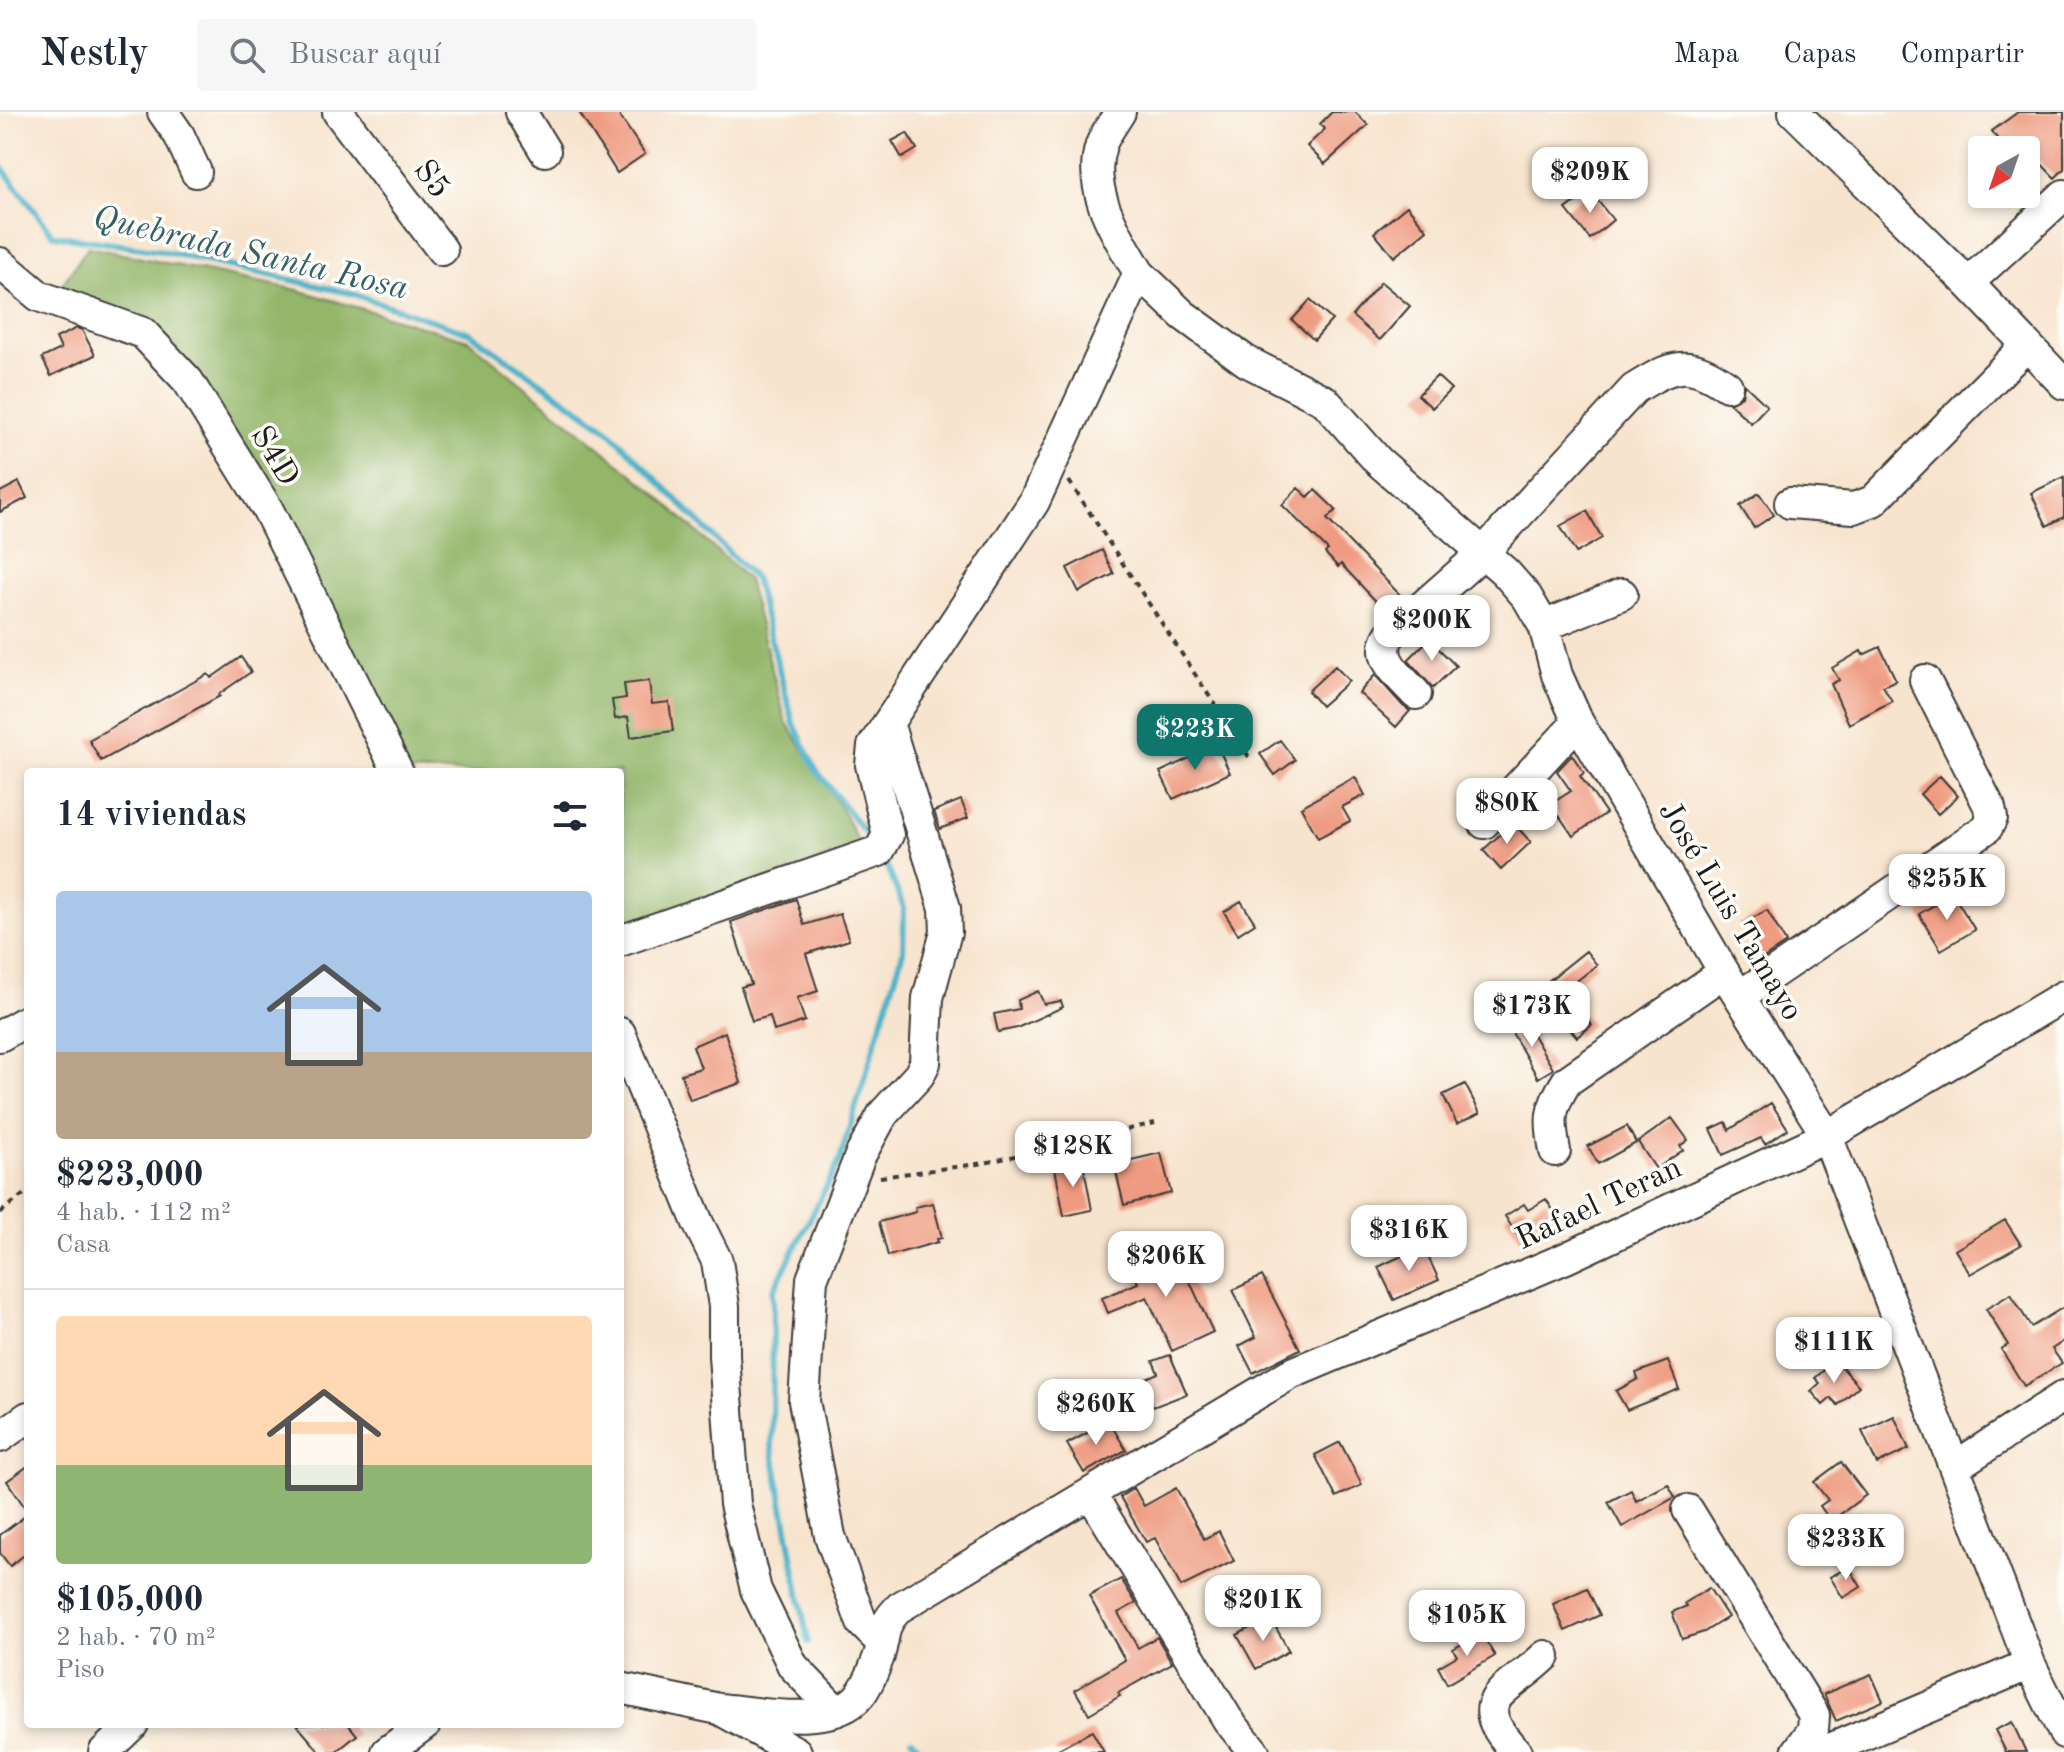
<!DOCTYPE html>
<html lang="es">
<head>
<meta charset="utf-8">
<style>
	body { margin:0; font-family:"Old Standard TT",serif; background:#f6f6f7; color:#1f2937; height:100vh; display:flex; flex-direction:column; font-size:30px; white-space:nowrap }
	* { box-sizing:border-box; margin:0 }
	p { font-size:26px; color:#747a83 }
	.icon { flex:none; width:44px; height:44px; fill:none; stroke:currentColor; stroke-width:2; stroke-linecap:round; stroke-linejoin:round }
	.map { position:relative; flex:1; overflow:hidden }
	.panel { position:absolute; left:24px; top:656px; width:600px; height:960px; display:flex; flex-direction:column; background:#fff; border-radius:8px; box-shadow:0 4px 12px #0003 }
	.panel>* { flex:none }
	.needle { width:52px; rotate:220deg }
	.tools { position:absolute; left:1968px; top:24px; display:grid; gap:16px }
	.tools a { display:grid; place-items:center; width:72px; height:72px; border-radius:8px; background:#fff; box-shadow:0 4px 12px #0003; font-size:40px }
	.price { position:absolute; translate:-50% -68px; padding:0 18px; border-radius:16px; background:#fff; color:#222; font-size:26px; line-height:52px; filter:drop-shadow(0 2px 4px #0008) }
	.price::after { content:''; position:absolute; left:50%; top:48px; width:24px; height:18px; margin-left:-12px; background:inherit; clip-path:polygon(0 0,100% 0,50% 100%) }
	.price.current { background:#0f766e; color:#fff }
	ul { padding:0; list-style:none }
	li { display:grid; align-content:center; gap:16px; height:424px; padding:0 32px }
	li+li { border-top:2px solid #e0e1e3 }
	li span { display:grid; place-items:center; height:248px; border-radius:8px; color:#555 }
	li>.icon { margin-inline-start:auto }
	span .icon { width:144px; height:144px; fill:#fffc; stroke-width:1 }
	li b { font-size:34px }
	h2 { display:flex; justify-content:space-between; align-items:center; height:96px; padding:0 32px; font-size:34px }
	header { display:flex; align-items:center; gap:48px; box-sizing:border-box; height:112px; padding:0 40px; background:#fff; border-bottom:2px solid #e0e1e3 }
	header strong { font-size:38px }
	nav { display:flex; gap:44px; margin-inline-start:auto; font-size:28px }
	.search { width:560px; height:72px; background:#f6f6f7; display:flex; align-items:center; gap:20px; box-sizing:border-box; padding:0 28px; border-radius:8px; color:#747a83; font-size:30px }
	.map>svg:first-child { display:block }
	.forest { fill:#93b669; stroke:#586942; stroke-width:2 }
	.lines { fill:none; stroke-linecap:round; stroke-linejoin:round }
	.stream { stroke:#4bb2ca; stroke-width:6 }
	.building { fill:#ef9b81 }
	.minor-casing { stroke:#3d3a37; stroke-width:34 }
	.path { stroke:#3d3a37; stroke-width:4; stroke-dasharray:6 6; stroke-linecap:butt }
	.minor { stroke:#fff; stroke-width:30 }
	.labels { text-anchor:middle; stroke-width:7; stroke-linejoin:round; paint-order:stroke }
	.street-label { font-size:32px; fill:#1c1c1c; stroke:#fdfcf7 }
	.water-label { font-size:34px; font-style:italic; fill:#31606a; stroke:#fdfcf7 }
</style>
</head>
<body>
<header>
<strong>Nestly</strong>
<div class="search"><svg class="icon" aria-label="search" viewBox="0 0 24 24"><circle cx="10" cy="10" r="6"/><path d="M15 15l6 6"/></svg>Buscar aquí</div>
<nav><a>Mapa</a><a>Capas</a><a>Compartir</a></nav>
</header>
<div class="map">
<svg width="2064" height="1640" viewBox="0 0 2064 1640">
	<rect width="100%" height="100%" fill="#fdfcf7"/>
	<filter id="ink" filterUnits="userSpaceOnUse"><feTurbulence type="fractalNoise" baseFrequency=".0125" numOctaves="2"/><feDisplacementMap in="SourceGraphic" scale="16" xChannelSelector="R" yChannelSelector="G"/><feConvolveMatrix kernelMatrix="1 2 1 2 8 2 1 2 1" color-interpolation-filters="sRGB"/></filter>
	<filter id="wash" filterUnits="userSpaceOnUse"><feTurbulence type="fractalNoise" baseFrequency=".006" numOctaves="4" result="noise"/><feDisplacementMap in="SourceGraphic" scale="32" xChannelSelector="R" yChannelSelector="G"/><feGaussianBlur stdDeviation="1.8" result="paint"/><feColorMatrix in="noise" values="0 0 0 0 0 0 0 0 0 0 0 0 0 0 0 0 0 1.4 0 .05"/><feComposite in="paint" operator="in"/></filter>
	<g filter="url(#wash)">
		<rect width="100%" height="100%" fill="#f7e4ce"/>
		<path class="forest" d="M88 135 298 178 468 228 654 380 748 468 786 610 843 700 860 733 620 822V660H407L193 258 61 174Z"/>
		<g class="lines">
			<path class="stream" d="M0 53 53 123 161 139 350 181 470 221 607 317 755 467 793 610 816 658 874 732
				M808 1530 772 1335 773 1179 839 1050 903 840 904 796 884 747
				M912 1627 923 1640"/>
		</g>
		<g id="blocks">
			<path class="building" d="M579 0H617L645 42 617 61Z
				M1332 0H1355L1368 13 1325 52 1307 34 1325 17 1320 12Z
				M2018 0H2064V57L2055 66 2028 38H2005L1992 19Z
				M907 21 917 37 902 46 892 29Z
				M1590 79 1613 108 1590 127 1566 97Z
				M1407 94 1427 118 1394 145 1374 121Z
				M1381 170 1410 194 1380 228 1352 204Z
				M1310 188 1332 208 1314 228 1292 208Z
				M77 216 82 218 95 243 51 264 42 246 61 237 56 226Z
				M1437 264 1451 277 1432 296 1418 283Z
				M1744 272 1767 294 1751 311 1729 291 1742 284Z
				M2064 365V405L2047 414 2031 381Z
				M19 370 27 386 0 400V380Z
				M1298 376 1308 385 1315 378 1336 398 1327 407 1402 485 1386 500 1341 452 1338 455 1325 441 1328 438 1282 393Z
				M1759 381 1774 403 1754 416 1740 394Z
				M1587 399 1602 426 1576 441 1560 414Z
				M1102 438 1114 462 1079 480 1067 456Z
				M1429 527 1456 554 1433 576 1408 548Z
				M1880 535 1896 568 1883 574 1892 589 1849 612 1831 572 1839 568 1832 556 1861 539 1863 543Z
				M241 545 251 560 219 582 220 584 101 649 89 628 208 562 211 566Z
				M1335 554 1349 569 1321 594 1308 579Z
				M1375 563 1403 594 1410 599 1396 615 1359 581Z
				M649 569 652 592 669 590 673 619 631 625 628 605 615 607 612 588 626 586 624 572Z
				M1280 628 1295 648 1275 663 1260 642Z
				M1217 633 1230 661 1173 687 1160 660Z
				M1572 643 1584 661 1580 664 1606 701 1573 724 1551 692 1571 679 1557 659Z
				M1940 664 1958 684 1938 702 1920 682Z
				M1355 665 1365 683 1342 695 1350 709 1318 726 1301 695Z
				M961 688 968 706 940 717 934 699Z
				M1513 711 1531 730 1501 758 1483 738Z
				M1953 782 1975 818 1941 838 1919 802Z
				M796 787 804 813 840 802 849 828 806 842 818 879 797 886 805 909 774 919 770 904 752 909 741 875 751 872 731 810Z
				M1241 789 1255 811 1238 822 1224 800Z
				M1767 798 1786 831 1762 847 1743 811Z
				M1586 839 1597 853 1564 879 1592 913 1577 925 1537 878Z
				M1038 879 1044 892 1061 889 1063 895 1017 916 998 920 994 902 1019 897 1018 888Z
				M1525 909 1553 957 1538 966 1510 917Z
				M725 920 741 971 690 988 681 962 701 956 693 934Z
				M1465 972 1480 1001 1457 1012 1443 983Z
				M1771 991 1788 1017 1765 1032 1761 1026 1723 1043 1711 1017 1726 1010 1729 1018Z
				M1672 1006 1688 1028 1680 1034 1683 1038 1656 1057 1638 1030Z
				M1627 1014 1636 1031 1598 1052 1588 1034Z
				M1161 1041 1171 1081 1124 1093 1114 1052Z
				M1083 1051 1092 1098 1064 1104 1055 1056Z
				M1546 1087 1561 1111 1524 1134 1505 1104 1524 1092 1528 1098Z
				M933 1091 942 1126 937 1127 938 1130 888 1144 879 1110 916 1100 915 1095Z
				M1426 1094 1437 1106 1407 1132 1396 1119Z
				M2005 1108 2021 1133 1970 1162 1955 1138Z
				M1423 1134 1439 1168 1394 1188 1378 1155Z
				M1175 1137 1213 1220 1172 1239 1147 1185 1108 1201 1102 1186 1138 1171 1131 1155Z
				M1262 1164 1300 1237 1253 1261 1239 1234 1256 1225 1233 1178Z
				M2011 1182 2031 1215 2064 1195V1229L2052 1237 2062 1251 2024 1274 2001 1237 2008 1233 1986 1197Z
				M1170 1243 1187 1282 1153 1295 1142 1268 1158 1261 1153 1249Z
				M1668 1249 1679 1277 1627 1298 1616 1279 1638 1267 1636 1261Z
				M1830 1253 1834 1258 1840 1253 1859 1274 1838 1293 1831 1286 1823 1293 1811 1279 1820 1271 1815 1266Z
				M1894 1304 1909 1337 1877 1352 1862 1319Z
				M1109 1309 1126 1338 1084 1361 1067 1332Z
				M1340 1330 1362 1373 1336 1385 1315 1343Z
				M1841 1350 1866 1383 1831 1409 1820 1394 1828 1388 1814 1370Z
				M28 1354V1400L7 1369Z
				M1668 1372 1675 1385 1622 1415 1608 1390 1631 1378 1636 1389Z
				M1134 1376 1144 1394 1176 1376 1204 1427 1219 1419 1234 1449 1181 1475 1155 1426 1146 1430 1120 1385Z
				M28 1402V1440L10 1454 0 1441V1423Z
				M1849 1455 1861 1475 1843 1486 1830 1465Z
				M1121 1467 1136 1491 1118 1501 1138 1536 1157 1525 1172 1551 1118 1581 1120 1584 1089 1602 1075 1578 1125 1548 1089 1484Z
				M1587 1476 1600 1503 1565 1519 1553 1492Z
				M1709 1476 1728 1505 1704 1520 1682 1527 1672 1500 1687 1494 1685 1491Z
				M1270 1505 1289 1539 1256 1557 1237 1523Z
				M1481 1521 1495 1544 1447 1572 1438 1555 1457 1544 1453 1537Z
				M1871 1562 1883 1589 1836 1609 1824 1582Z
				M2012 1610 2026 1640H2006L1995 1618Z
				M296 1612H348L357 1623 336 1640H320Z
				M1092 1619 1104 1640H1053Z"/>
		</g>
	</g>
	<g filter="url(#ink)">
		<use href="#blocks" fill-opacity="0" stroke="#3d3a37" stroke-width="2"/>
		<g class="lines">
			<defs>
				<path id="minor" d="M163 0 179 23 196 60
					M338 0 442 138
					M521 0 545 39
					M1794 0 1968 171 2064 272
					M0 151 39 184 143 221 188 269 268 398 398 660
					M1139 161 1183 203 1246 249 1325 289 1378 349 1505 460 1527 485 1544 514 1557 563 1578 610 1724 860 1827 1024 2030 1552 2064 1621
					M1968 171 2064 83
					M1790 391 1854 396 1873 389 2027 233
					M1544 514 1622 482
					M1416 582C1401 565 1375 547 1389 524L1483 441 1634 277C1672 253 1688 246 1727 274
					M1484 711 1578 610
					M620 829 879 739 888 723 871 653 873 634 1034 390 1139 161C1118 124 1086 79 1101 33 1105 22 1114 10 1120 0
					M1740 884 1987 716 1992 706 1990 696 1925 568
					M620 921 698 1111 717 1149 724 1194V1244L735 1392 756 1478 793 1554 836 1599
					M0 924 28 908
					M1555 1039C1549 1007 1549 997 1567 969L1724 860
					M0 1325 28 1305
					M1956 1354 2064 1284
					M1091 1382 1228 1608 1254 1640
					M1688 1398 1814 1603 1813 1618 1797 1640
					M881 1530 862 1511 830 1424 804 1289 812 1167 860 1044 883 1002 919 963 925 951 928 886 946 820 945 796 888 611
					M620 1576 719 1597 796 1640
					M719 1597C757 1600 834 1617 860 1583 868 1573 875 1555 879 1544 886 1521 881 1513 900 1495L1290 1262 1566 1146 1827 1024 2064 884
					M104 1640 133 1612
					M387 1640 425 1612
					M1516 1640C1465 1585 1506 1582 1545 1544
					M1823 1640 2030 1552"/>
			</defs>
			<use href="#minor" class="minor-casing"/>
			<path class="path" d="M1069 369 1249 645
				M880 1065 985 1051 1155 1011
				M0 1101 28 1079"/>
			<use href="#minor" class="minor"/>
		</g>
	</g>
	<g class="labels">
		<g class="street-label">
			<text transform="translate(433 66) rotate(53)" y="11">S5</text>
			<text transform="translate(276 343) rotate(59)" y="11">S4D</text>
			<text transform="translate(1732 798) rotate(59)" y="11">José Luis Tamayo</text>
			<text transform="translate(1598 1090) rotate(-25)" y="11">Rafael Teran</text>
		</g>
		<g class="water-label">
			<text transform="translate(251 139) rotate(13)" y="12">Quebrada Santa Rosa</text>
		</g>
	</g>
</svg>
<div class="tools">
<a><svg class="needle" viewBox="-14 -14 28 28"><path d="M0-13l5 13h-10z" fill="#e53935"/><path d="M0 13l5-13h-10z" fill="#747a83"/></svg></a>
</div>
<b class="price" style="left:1590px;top:103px">$209K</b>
<b class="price" style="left:1432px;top:551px">$200K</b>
<b class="price current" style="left:1195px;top:660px">$223K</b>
<b class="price" style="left:1507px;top:734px">$80K</b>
<b class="price" style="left:1947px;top:810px">$255K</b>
<b class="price" style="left:1532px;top:937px">$173K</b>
<b class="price" style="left:1073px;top:1077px">$128K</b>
<b class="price" style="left:1409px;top:1161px">$316K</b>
<b class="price" style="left:1166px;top:1187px">$206K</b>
<b class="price" style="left:1834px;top:1273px">$111K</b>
<b class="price" style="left:1096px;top:1335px">$260K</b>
<b class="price" style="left:1846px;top:1470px">$233K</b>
<b class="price" style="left:1263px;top:1531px">$201K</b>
<b class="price" style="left:1467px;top:1546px">$105K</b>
<section class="panel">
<h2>14 viviendas<svg class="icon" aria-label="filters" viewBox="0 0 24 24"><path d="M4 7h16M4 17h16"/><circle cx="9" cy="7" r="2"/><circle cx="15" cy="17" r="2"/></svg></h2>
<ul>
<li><span style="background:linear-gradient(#a9c7e8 65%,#b9a48a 0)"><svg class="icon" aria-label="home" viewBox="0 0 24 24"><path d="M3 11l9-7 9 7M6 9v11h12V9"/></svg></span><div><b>$223,000</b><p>4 hab. · 112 m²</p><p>Casa</p></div></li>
<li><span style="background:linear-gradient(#ffd9b3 60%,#8fb573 0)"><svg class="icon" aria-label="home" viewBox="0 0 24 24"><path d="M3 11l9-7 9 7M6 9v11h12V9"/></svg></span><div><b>$105,000</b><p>2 hab. · 70 m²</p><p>Piso</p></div></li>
</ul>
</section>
</div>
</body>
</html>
